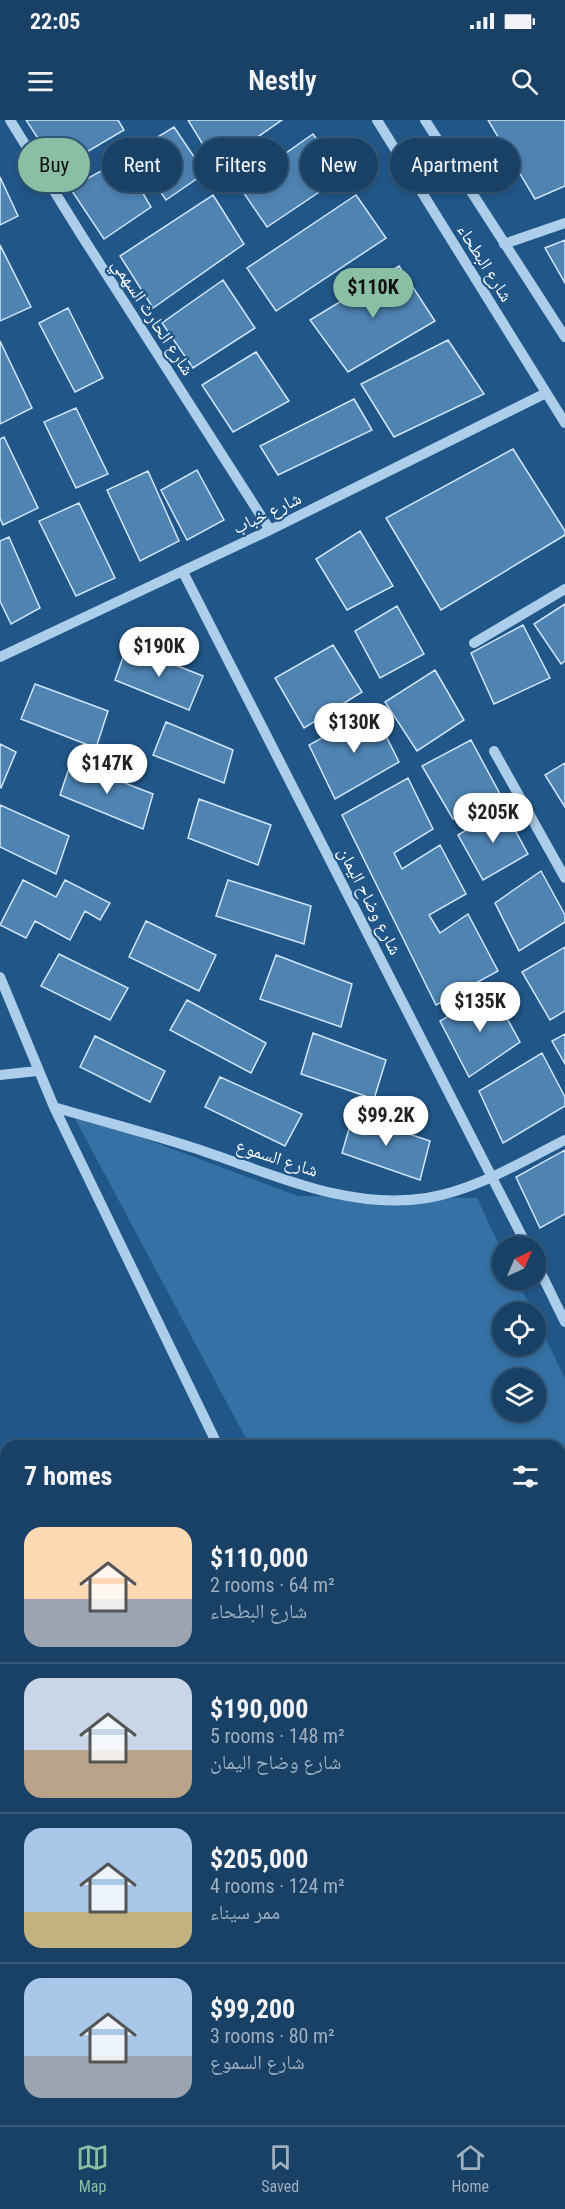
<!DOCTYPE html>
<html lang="en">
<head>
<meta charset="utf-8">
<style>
	body { margin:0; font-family:"Roboto Condensed","Noto Naskh Arabic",sans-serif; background:#22486c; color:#f1f3f6; height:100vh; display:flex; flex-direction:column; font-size:22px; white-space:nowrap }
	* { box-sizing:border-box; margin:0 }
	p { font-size:20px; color:#9fafbf }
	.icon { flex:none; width:33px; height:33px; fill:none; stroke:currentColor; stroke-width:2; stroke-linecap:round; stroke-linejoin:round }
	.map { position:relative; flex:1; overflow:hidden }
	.details { position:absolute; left:0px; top:1320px; width:566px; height:686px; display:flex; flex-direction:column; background:#194166; border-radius:18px 18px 0 0; box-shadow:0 3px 9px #0003,0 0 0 2px #375a7a }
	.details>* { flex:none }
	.hud { position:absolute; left:18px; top:18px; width:530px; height:54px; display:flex; gap:12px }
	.needle { width:39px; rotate:44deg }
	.fabs { position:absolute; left:492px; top:1116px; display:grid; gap:12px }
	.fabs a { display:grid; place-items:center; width:54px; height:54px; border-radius:50%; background:#194166; box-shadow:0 3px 9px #0003,0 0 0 2px #375a7a; font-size:30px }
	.price { position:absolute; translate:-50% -51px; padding:0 14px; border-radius:21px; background:#fff; color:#222; font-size:20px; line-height:39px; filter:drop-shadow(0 2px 3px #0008) }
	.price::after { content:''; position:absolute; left:50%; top:36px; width:18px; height:14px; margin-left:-9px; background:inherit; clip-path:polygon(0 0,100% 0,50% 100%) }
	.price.active { background:#8abfa5; color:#111 }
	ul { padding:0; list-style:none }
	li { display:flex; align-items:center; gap:18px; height:150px; padding:0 24px }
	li+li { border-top:2px solid #375a7a }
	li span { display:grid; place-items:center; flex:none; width:168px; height:120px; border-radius:18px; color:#555 }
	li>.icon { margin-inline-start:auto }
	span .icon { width:72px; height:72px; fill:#fffc; stroke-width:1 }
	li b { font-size:26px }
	h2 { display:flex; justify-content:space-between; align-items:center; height:72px; padding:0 24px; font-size:26px }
	.tag { padding:0 21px; border-radius:27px; background:#194166; box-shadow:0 3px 9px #0003,0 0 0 2px #375a7a; font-size:21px; line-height:54px }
	.tag.active { background:#8abfa5; color:#111 }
	.status { display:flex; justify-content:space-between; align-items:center; height:42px; padding:0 30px; background:#194166; direction:ltr }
	.status svg { height:16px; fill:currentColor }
	header { display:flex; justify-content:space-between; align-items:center; height:78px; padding:0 24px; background:#194166; font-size:27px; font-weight:600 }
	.tabs { display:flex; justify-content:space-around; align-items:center; height:84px; border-top:2px solid #375a7a; background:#194166; font-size:16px; color:#9fafbf }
	.tabs a { display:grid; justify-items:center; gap:3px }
	.tabs .active { color:#8abfa5 }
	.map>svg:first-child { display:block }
	.green { fill:#3571a5; fill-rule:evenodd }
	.building { fill:#4e83b2; stroke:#d1e6f8; stroke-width:1.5 }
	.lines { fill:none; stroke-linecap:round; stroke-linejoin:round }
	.minor { stroke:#acceea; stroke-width:10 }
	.labels { text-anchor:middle; stroke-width:4.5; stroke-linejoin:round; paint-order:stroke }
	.street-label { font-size:18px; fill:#fff; stroke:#215788 }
</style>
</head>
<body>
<div class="status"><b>22:05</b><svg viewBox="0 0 49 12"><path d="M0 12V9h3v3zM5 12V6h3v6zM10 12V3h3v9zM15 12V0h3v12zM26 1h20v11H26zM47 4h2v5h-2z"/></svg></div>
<header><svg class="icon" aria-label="menu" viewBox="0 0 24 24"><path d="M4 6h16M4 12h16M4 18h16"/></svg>Nestly<svg class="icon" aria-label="search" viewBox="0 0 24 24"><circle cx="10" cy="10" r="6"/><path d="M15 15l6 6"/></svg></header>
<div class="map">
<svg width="565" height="2005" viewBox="0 0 565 2005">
	<rect width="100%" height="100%" fill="#215788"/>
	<path class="green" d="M71 991 298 1076 477 1078 502 1131V1160H517L533 1192H502V1226H536V1198L565 1259V1815L560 1818V1326H250ZM502 1258H536V1292H502Z"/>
	<path class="building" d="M26 0H118L124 10 58 49Z
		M188 0H282L216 46Z
		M488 0H565V66L535 79Z
		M174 7 205 53 166 80 133 32Z
		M313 14 343 56 267 107 239 66Z
		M123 39 151 87 104 119 70 68Z
		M0 57 18 96 0 105Z
		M213 75 244 124 153 188 120 136Z
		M356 75 386 118 276 191 247 148Z
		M565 120V163L545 128Z
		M0 125 31 187 0 201Z
		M399 146 435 201 348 252 310 200Z
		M223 160 255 208 193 248 162 203Z
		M68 188 103 258 75 272 39 203Z
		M448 220 484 274 394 317 361 264Z
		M0 221 32 288 0 304Z
		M256 232 289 281 233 312 202 265Z
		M354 279 372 310 278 355 260 326Z
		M76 288 108 354 76 368 44 302Z
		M4 317 38 388 3 405 0 398V319Z
		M513 329 565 411V415L441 490 386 398Z
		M197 350 224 400 187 420 161 370Z
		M148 351 179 421 140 441 107 370Z
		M79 383 115 458 76 476 39 401Z
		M360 411 393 466 347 490 316 439Z
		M9 417 40 488 11 504 0 481V421Z
		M565 484V541L561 544 534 504Z
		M397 486 424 534 380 558 355 511Z
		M523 505 550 558 494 584 471 533Z
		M333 525 362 572 304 608 275 558Z
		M127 526 203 556 189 590 115 560Z
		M435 550 464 600 417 631 385 582Z
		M35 564 108 591 96 628 21 599Z
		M373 590 399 642 335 679 309 625Z
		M166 602 233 630 224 663 153 635Z
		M471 620 501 676 453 699 422 646Z
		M0 624 16 632 1 668 0 667Z
		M71 642 153 674 143 709 60 675Z
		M565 643V687L545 655Z
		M408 658 433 709 394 733 402 749 440 725 466 774 429 795 440 813 468 794 498 851 436 885 342 695Z
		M199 679 271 705 258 745 188 718Z
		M0 685 69 716 56 754 0 727Z
		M503 688 528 734 483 760 458 715Z
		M541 751 565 795V802L519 831 495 783Z
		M23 760 56 777 65 760 110 783 100 800 85 791 70 820 35 801 26 818 0 805Z
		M228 760 311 786 304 824 216 796Z
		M146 801 216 835 199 871 129 837Z
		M565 827V891L550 900 522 852Z
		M59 834 128 868 110 900 41 866Z
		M276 835 352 864 341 907 260 879Z
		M492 871 520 922 469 957 440 901Z
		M187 880 266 923 251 953 170 910Z
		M313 913 386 940 374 979 301 954Z
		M565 914V944L552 921Z
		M95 916 165 951 150 982 80 947Z
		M542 933 565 977V986L503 1023 479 971Z
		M220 957 302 994 285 1026 205 987Z
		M353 995 430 1021 420 1060 342 1033Z
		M565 1030V1094L540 1108 516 1057Z"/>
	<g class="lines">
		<path class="minor" d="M10 0 82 116 270 410
			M377 0 565 303
			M425 0 565 217
			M504 124 565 103
			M183 452 527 1126
			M474 523 565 469
			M0 537 270 410 546 273
			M494 631 565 758
			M0 857 54 987 218 1326
			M0 955 37 951
			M54 987C101 1001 148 1013 194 1028 269 1052 346 1091 427 1078 476 1070 521 1042 565 1020
			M536 1143 565 1202
			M0 1714 6 1711
			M0 1962 6 1966
			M49 2000 56 2005
			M281 2000 285 2005
			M509 2000 511 2005"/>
	</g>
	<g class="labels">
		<g class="street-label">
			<text transform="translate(485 143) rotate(58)" y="6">شارع البطحاء</text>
			<text transform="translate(153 197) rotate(57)" y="6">شارع الحارث السهمي</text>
			<text transform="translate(267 393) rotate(-26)" y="6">شارع خباب</text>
			<text transform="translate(370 781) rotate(63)" y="6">شارع وضاح اليمان</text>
			<text transform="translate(277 1038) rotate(18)" y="6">شارع السموع</text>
		</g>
	</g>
</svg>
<div class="fabs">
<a><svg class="needle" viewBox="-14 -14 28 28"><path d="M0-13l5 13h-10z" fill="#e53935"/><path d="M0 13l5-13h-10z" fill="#9fafbf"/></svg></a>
<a><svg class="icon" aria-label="locate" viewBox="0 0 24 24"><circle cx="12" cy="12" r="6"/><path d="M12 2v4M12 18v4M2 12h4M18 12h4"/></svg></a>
<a><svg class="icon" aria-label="layers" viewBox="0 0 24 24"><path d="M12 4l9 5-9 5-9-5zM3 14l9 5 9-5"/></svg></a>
</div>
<b class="price active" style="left:373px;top:199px">$110K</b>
<b class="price" style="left:159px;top:558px">$190K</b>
<b class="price" style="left:354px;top:634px">$130K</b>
<b class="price" style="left:107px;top:675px">$147K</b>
<b class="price" style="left:493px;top:724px">$205K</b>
<b class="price" style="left:480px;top:913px">$135K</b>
<b class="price" style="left:386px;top:1027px">$99.2K</b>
<div class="hud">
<a class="tag active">Buy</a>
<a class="tag">Rent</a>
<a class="tag">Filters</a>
<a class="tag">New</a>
<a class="tag">Apartment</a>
</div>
<section class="details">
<h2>7 homes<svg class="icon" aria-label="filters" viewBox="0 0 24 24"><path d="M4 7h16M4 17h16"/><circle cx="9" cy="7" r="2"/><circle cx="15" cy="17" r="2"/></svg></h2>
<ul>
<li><span style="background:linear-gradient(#ffd9b3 60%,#9aa5b1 0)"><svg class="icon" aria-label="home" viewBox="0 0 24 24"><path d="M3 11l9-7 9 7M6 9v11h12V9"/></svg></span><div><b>$110,000</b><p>2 rooms · 64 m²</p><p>شارع البطحاء</p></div></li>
<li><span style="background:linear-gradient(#c9d6e8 60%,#b9a48a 0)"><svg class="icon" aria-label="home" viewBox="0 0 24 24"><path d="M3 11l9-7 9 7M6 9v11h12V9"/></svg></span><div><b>$190,000</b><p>5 rooms · 148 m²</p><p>شارع وضاح اليمان</p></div></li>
<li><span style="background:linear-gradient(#a9c7e8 70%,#c2b280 0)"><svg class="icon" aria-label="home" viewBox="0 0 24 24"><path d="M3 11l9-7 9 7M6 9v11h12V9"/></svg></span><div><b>$205,000</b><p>4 rooms · 124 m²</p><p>ممر سيناء</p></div></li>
<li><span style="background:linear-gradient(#a9c7e8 65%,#9aa5b1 0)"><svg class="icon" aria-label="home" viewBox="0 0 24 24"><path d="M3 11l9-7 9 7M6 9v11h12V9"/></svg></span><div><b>$99,200</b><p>3 rooms · 80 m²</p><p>شارع السموع</p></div></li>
</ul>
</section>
</div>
<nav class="tabs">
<a class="active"><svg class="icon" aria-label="map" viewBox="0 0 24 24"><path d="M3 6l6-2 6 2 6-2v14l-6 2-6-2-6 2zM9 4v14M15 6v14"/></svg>Map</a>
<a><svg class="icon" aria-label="saved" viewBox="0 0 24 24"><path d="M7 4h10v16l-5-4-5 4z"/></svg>Saved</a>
<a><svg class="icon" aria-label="home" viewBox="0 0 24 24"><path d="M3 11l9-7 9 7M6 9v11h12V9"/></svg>Home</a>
</nav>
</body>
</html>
